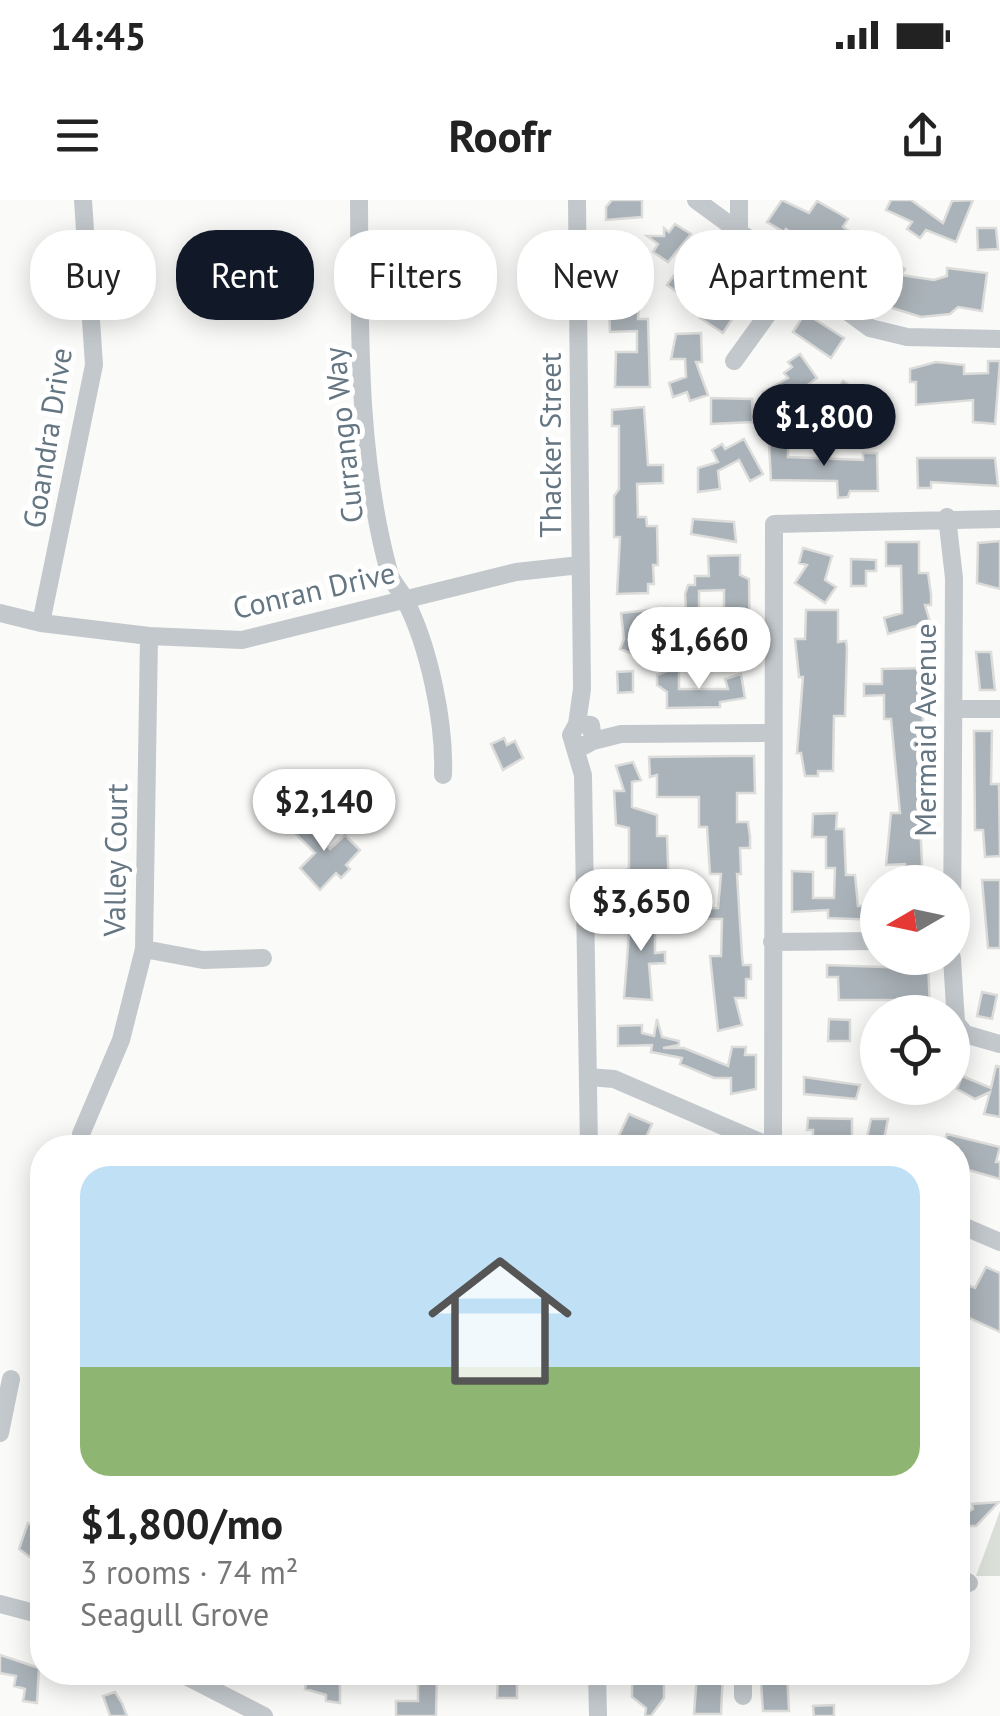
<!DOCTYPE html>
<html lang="en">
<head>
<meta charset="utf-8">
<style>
	body { margin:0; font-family:"PT Sans",sans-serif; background:#f2f2f2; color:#222; height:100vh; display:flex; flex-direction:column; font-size:38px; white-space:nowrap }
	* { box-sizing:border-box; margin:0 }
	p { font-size:32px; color:#767676 }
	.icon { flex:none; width:55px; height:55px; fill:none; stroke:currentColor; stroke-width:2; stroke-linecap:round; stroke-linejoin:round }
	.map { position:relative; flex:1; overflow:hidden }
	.sheet { position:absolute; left:30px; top:935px; width:940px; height:550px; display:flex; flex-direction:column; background:#fff; border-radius:40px; box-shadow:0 5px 25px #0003 }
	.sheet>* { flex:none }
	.banner { position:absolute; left:30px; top:30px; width:940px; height:90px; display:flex; gap:20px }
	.needle { width:65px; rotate:261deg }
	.controls { position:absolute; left:860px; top:665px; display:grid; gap:20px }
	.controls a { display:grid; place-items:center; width:110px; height:110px; border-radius:50%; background:#fff; box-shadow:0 5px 25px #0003; font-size:50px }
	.price { position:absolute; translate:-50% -85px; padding:0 22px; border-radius:35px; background:#fff; color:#222; font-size:32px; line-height:65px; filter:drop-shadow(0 2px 5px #0008) }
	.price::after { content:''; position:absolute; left:50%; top:60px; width:30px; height:22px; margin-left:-15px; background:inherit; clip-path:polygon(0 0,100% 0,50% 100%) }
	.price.active { background:#111827; color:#fff }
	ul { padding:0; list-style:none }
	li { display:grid; align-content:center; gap:20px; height:530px; padding:0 50px }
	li+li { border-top:2px solid #e0e0e0 }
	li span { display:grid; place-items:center; height:310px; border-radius:30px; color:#555 }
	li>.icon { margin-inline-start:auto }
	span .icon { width:180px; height:180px; fill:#fffc; stroke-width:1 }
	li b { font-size:42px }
	.chip { padding:0 35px; border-radius:40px; background:#fff; box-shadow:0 5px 25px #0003; font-size:35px; line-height:90px }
	.chip.active { background:#111827; color:#fff }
	.status { display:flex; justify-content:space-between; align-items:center; height:70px; padding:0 50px; background:#fff; direction:ltr }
	.status svg { height:28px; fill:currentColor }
	header { display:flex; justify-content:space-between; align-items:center; height:130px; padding:0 50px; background:#fff; font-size:45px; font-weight:700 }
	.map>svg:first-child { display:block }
	.green { fill:#dadfd7 }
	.building { fill:#aab3b9; stroke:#dcdcda; stroke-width:2.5 }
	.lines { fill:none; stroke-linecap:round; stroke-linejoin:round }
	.minor { stroke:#c3c8cc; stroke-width:18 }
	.labels { text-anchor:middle; stroke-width:10; stroke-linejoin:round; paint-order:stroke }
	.street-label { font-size:30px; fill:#657683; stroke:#fff }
</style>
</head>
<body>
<div class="status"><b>14:45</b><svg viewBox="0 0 49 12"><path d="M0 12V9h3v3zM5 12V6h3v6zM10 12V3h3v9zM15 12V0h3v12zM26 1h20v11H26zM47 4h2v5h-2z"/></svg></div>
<header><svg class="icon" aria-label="menu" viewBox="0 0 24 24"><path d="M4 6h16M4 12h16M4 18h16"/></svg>Roofr<svg class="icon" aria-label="share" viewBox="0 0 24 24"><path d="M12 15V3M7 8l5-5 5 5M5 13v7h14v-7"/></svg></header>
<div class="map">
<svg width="1000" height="1516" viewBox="0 0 1000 1516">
	<rect width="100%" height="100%" fill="#fafaf8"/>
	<path class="green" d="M1000 1311V1376H976Z"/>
	<path class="building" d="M612 0H642V17L606 20V7Z
		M782 0 809 13 817 1 840 14 848 19 843 27 905 69 901 75 934 80 947 76V68L987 73 982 111 958 107 950 114 921 117 889 107 897 91 844 55 841 60 813 48 810 51 786 29 784 32 767 22Z
		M891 0H911L943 23 952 1 973 0 956 42 926 30 920 38 907 29 912 22 886 10Z
		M675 24 691 34 668 62 653 52 658 44 647 36H664V28L669 32Z
		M977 28H996L998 49 978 50Z
		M606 38 632 41 633 60 607 61Z
		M736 65 765 85 755 99 726 79Z
		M625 66H633L634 80 642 69 638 119H648L650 187H615L616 152H637V131L610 132 609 113H619L618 88H625Z
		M678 70 695 82 684 97 667 85Z
		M711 101 734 116 723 133 700 118Z
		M805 113 844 138 831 158 793 132Z
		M701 133 702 162H696L708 195 690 201 687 192 673 197 669 183 686 177 685 159H671L676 134Z
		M800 154 817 178 809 184 814 191 774 218 763 192 788 178 784 173 792 167 788 162Z
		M988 161H1000L995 224 973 222V200L916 205V182H910V169L936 162 964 165V174L988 173Z
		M843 181 864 196 852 214 831 199Z
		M711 198 752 199 753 222 711 224Z
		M644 207 648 265H663V283L637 284 638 317H646L647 326H657L658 365H653L654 384H648V393L617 394 620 337H614V296L619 289V226H612V210Z
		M773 235 788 236V257L863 260V253H877L878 291H850L848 297 838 298 837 281 771 280 769 244H773Z
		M744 239 763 274 750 281 739 260 718 271 720 289 698 292V268L718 262 712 250 722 244 725 249Z
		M917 258H995L998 286 931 282V288H918Z
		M693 319 734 322 736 342 691 334Z
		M1000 341V389L977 383 978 343Z
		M886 342H919V373H928L931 394V405H925L930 422 888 434 884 418 902 413 901 366H886Z
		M803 348 832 356 825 380 836 387 825 403 795 383 807 365 799 363Z
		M740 355V375L749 379 750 444H739L737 456 714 457V444H698V430H691L690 412H724V390L699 391V410H686L685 394 688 385H695V376H709L708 356Z
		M851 359 876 360V371H866V386H851Z
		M666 408 667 426 649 428 638 456 620 449 624 439 621 413Z
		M806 410H838V442L846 441 847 448 845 516H834L833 571H818V576H805L801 553H797L803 477H799L795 439H805Z
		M976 452H991L995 490H980Z
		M922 468 923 526H931V543H919V584H930L932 601 919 603 923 682H907L905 664 886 665 891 613H900L891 519H884V495L864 496V484H882V469Z
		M633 471V492L618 493 617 472Z
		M667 471H679V489H728L725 479 741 474 745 498 720 502V507L667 508V492L657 485V475Z
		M974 531H992L991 584H999L1000 656 985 657 983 630H975Z
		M504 538 507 545 515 541 523 558 503 570 491 544Z
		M732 556H754L755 593H737V622H748L750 636V648H740L741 674H737L742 756 743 765H751V779H746V798H735L742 825 718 831 710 756H721L722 719H691V709L718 708 721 674H710L707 627H699V597H657V575L650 577 649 557Z
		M633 562 641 580 632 582V607L657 615V636H667L669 689H620V676L629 668V628L616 625 614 591H624L616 566Z
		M262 594 276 595 275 619H261Z
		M837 613 836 629H844L846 675H855L858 706H878V720L828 718V710L792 712V671L813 672V698H834L835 668H826V637H812L813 614Z
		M305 614 317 625 311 631 330 649 345 635 360 650 346 665 350 669 341 678 336 673 320 690 300 668 315 653 291 629Z
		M982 680H1000V748H988Z
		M631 708H655V753L665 752V763L649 764 652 800 624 798Z
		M911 760H928L930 810H914V800H839L838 777H827V765L911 768Z
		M982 792 997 795 992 819 977 816Z
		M657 819 662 837 679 841V845L663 848H684L728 866 732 847H746L745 855H756V889L731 894V878H714L680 864 682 858 651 852 652 845 618 846V826L642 825V833L654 836Z
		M829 819 850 820V841H828Z
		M996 866 1000 867V917L984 914 990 892 975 899 957 889 962 876 991 888Z
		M804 877 860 885 856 899 804 894Z
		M629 914 652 924 641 948 615 944Z
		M808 918 852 919V941L813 936V930H807Z
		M871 919H888L883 945 866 942Z
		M947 934 1000 947 996 962H1000V979L958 967V948H943Z
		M986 1067 1000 1073V1132L958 1113V1081L975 1088Z
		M999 1302 976 1326H963V1315L973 1309 972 1304Z
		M28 1323 42 1330V1350L31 1358 19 1349Z
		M0 1455 39 1468 37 1503 23 1501 25 1489 14 1486 16 1476 0 1473Z
		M307 1472H340V1503L326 1501V1495L305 1489Z
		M418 1472H437L436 1516H396V1501H418Z
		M760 1472H787L789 1511H763Z
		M868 1472H911V1482L869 1484Z
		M697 1474H723L721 1514H694Z
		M498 1477H517V1498H497Z
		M632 1479 664 1484V1498L651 1516H645L646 1508 632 1497Z
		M115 1492 122 1503 127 1516H110L103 1496Z
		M834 1505V1516H814L813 1506Z"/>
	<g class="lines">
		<path class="minor" d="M359 0C360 124 356 251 389 372 391 382 400 389 404 398 429 445 445 523 443 575
			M577 0 582 489 577 524
			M696 0 870 128 907 137 1000 139
			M739 0V28
			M734 161 796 75
			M947 317 954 378 952 743
			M0 413 41 423 149 436 242 440 516 372 580 365
			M41 423 94 165 83 0
			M955 509H1000
			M593 541 621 534 772 533
			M575 543 584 546 593 541 591 525 577 524 571 535 583 575 589 948
			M772 742 878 741
			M144 749 203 760 263 758
			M952 758 956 823 965 834 1000 844
			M588 877 614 879 774 948
			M81 934 121 840 144 749 149 436
			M773 947 774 324 1000 319
			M958 1024 1000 1042
			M0 1233 11 1179
			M958 1376 969 1383
			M0 1404 42 1415
			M178 1472 264 1516
			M597 1472 598 1516
			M743 1472V1496"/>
	</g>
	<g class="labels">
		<g class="street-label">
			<text transform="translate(344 235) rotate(-96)" y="10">Currango Way</text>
			<text transform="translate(48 238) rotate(-81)" y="10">Goandra Drive</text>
			<text transform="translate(551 245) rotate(-90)" y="10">Thacker Street</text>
			<text transform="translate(314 391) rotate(-13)" y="10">Conran Drive</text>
			<text transform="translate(926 530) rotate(-90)" y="10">Mermaid Avenue</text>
			<text transform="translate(116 660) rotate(-89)" y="10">Valley Court</text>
		</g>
	</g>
</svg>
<div class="controls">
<a><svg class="needle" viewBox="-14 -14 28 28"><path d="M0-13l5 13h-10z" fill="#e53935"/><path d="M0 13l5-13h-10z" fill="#767676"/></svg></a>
<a><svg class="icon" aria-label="locate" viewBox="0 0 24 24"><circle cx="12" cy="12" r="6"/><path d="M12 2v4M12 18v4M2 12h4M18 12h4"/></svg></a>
</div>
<b class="price active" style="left:824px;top:269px">$1,800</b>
<b class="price" style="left:699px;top:492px">$1,660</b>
<b class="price" style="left:324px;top:654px">$2,140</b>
<b class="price" style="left:641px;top:754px">$3,650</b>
<div class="banner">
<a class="chip">Buy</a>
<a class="chip active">Rent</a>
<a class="chip">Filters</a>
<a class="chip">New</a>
<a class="chip">Apartment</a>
</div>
<section class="sheet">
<ul>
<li><span style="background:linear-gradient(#bfe0f5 65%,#8fb573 0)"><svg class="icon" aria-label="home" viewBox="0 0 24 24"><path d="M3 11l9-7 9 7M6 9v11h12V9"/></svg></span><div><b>$1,800/mo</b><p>3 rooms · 74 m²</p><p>Seagull Grove</p></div></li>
</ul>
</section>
</div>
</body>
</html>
